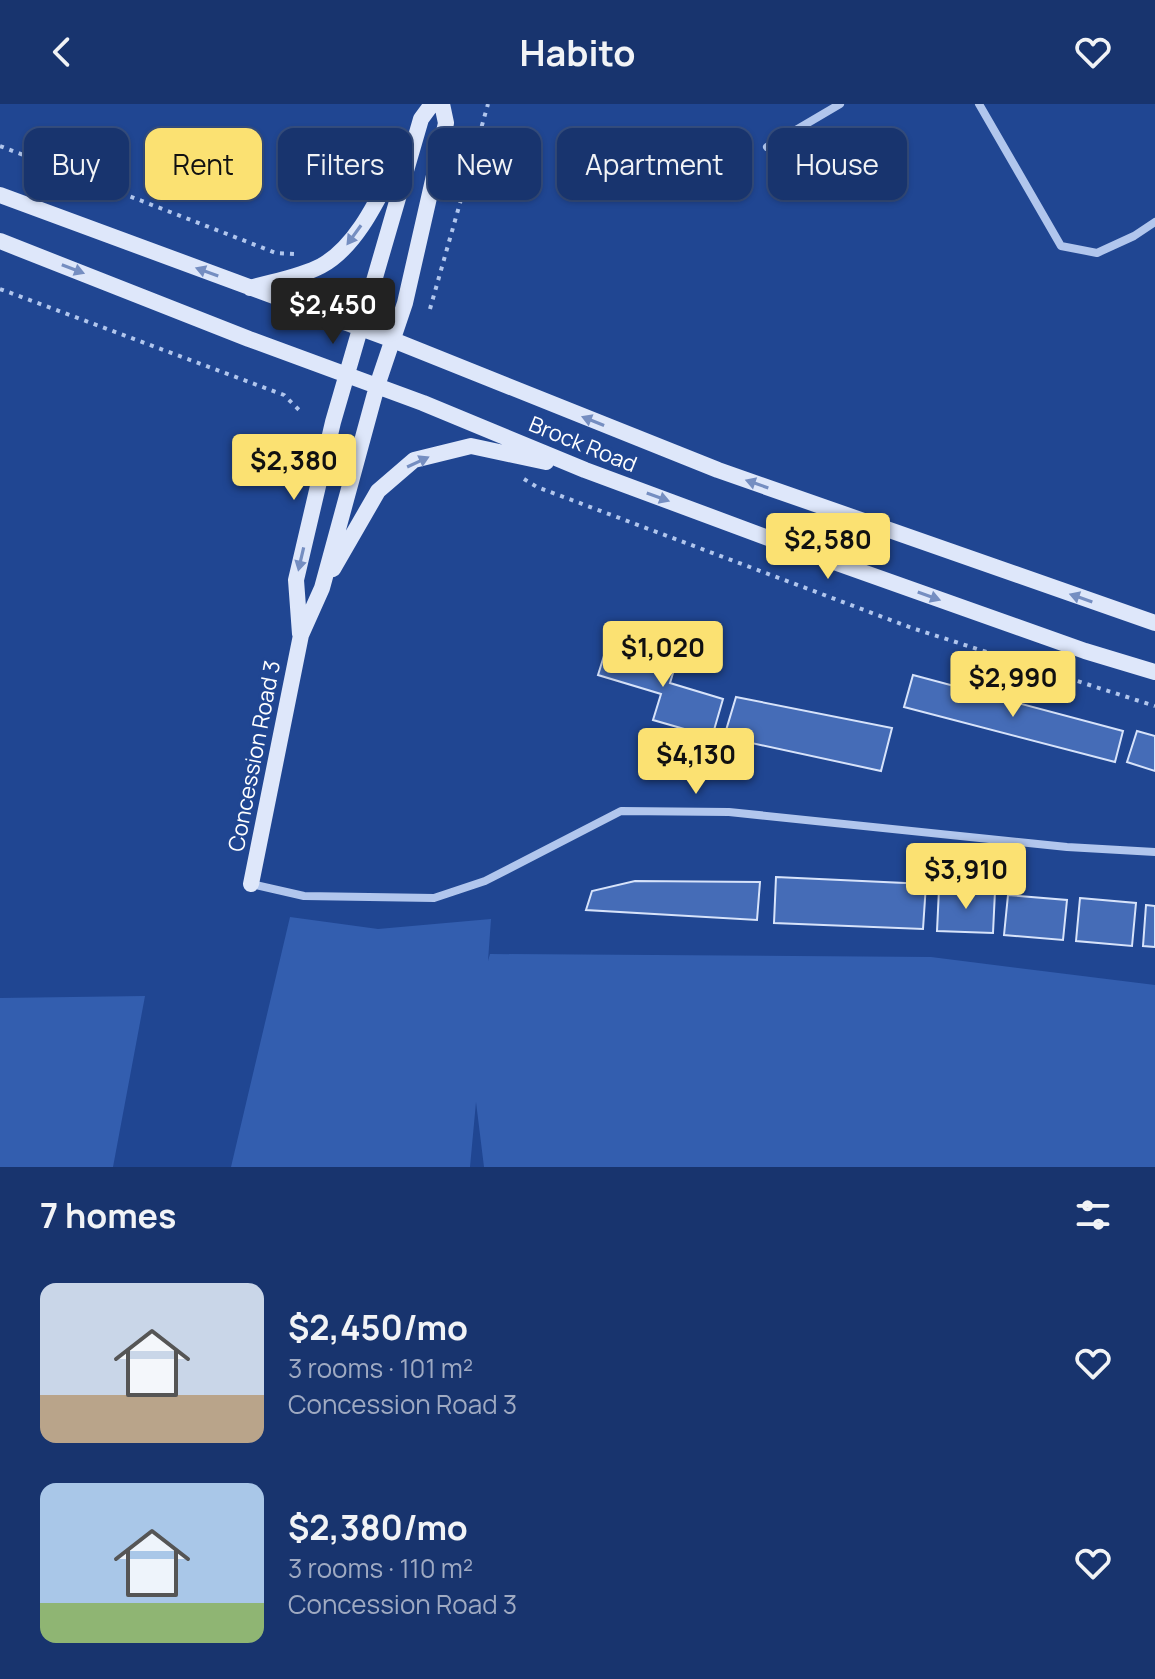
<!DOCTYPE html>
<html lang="en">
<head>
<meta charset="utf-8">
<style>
	body { margin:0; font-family:Manrope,sans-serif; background:#213c73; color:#f1f3f6; height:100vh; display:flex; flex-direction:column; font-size:30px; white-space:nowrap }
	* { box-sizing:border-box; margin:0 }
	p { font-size:26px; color:#9faac2 }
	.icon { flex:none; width:44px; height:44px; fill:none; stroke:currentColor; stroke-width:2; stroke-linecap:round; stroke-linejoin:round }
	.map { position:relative; height:1063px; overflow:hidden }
	.sheet { display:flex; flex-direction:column; background:#18346e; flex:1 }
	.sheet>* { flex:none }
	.top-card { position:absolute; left:24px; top:24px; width:1108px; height:72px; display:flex; gap:16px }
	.price { position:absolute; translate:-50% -68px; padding:0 18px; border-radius:8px; background:#fbe172; color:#111; font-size:26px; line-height:52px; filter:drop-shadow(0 2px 4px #0008) }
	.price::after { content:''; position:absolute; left:50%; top:48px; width:24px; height:18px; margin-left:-12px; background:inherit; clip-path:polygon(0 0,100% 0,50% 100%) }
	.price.current { background:#222; color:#fff }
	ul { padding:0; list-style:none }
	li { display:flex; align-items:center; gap:24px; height:200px; padding:0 40px }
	li span { display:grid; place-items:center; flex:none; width:224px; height:160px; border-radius:16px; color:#555 }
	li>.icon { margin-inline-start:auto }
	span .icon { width:96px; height:96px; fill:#fffc; stroke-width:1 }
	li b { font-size:34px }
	h2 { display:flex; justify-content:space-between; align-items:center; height:96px; padding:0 40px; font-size:34px }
	.chip { padding:0 28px; border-radius:16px; background:#18346e; box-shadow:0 2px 6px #0004,0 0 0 2px #364f81; font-size:28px; line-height:72px }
	.chip.current { background:#fbe172; color:#111 }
	header { display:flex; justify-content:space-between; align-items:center; height:104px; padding:0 40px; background:#18346e; font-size:36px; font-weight:700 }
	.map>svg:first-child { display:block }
	.green { fill:#335eaf }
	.building { fill:#456cb7; stroke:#d7e3fa; stroke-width:2 }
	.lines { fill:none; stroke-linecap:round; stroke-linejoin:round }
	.path { stroke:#b1c6ed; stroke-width:4; stroke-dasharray:4 6; stroke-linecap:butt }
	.street { stroke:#b1c6ed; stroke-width:8 }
	.secondary { stroke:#dee7fa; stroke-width:16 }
	.oneway { fill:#758ec1 }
	.labels { text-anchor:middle; stroke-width:6; stroke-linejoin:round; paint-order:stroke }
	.street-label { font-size:22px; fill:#fff; stroke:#204692 }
</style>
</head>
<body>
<header><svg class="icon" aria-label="back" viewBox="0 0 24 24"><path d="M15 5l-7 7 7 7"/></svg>Habito<svg class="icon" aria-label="heart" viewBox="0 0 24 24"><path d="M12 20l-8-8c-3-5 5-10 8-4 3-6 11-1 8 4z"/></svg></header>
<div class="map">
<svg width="1155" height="1063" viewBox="0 0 1155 1063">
	<rect width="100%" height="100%" fill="#204692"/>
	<path class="green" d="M290 813 378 825 491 815 488 857 490 850 931 853 1155 881V1063H484L476 998 470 1063H231Z
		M145 892 113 1063H0V894Z"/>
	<path class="building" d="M608 539 676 559 670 579 723 595 712 633 653 616 661 590 598 571Z
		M913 571 1123 627 1115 658 904 603Z
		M736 593 892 624 881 667 724 633Z
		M1137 627 1155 632V667L1127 658Z
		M776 773 926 780 923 825 774 819Z
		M635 777 760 778 757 816 586 806 592 787Z
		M939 785 995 787 993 829 937 827Z
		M1008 791 1067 796 1063 836 1004 831Z
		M1080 794 1136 799 1132 842 1076 837Z
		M1146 801 1155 802V843L1143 842Z"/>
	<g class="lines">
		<path class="path" d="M0 42 276 149 294 150
			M0 185 284 291 302 309
			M430 205 488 0
			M524 375 537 383 912 524 1155 602"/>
		<path class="street" d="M979 0 1061 142 1097 149 1134 132 1155 118
			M767 43 840 0
			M251 780 304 792 434 794 485 777 621 707 729 708 1067 743 1155 748"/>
		<path class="secondary" d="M0 91 393 236 718 366 1155 519
			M0 137 249 235 423 299 585 366 806 448 1085 547 1155 568
			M250 184C274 177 300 173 321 162 362 140 384 80 406 41
			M333 465 378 387 414 356 471 342 546 358
			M300 530 296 476 333 318 421 15 432 0
			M251 780 301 531 322 484 377 282 405 199 446 19 442 0"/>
	</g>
	<defs><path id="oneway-solid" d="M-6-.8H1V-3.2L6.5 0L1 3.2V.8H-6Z" transform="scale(2)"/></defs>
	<g class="oneway">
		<use href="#oneway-solid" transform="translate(354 131) rotate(126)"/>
		<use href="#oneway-solid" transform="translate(73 165) rotate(21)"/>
		<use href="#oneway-solid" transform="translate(207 168) rotate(-160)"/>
		<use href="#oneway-solid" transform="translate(593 317) rotate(-158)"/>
		<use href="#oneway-solid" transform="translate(418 358) rotate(-25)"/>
		<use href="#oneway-solid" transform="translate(757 380) rotate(-161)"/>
		<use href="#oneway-solid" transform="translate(658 393) rotate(20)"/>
		<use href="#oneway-solid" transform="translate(301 455) rotate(103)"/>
		<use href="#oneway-solid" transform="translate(929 492) rotate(20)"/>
		<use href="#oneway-solid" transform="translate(1081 494) rotate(-161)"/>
	</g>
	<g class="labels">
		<g class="street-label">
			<text transform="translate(583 340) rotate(22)" y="8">Brock Road</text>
			<text transform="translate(254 652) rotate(-79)" y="8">Concession Road 3</text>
		</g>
	</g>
</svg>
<b class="price current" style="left:333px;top:242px">$2,450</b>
<b class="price" style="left:294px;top:398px">$2,380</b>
<b class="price" style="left:828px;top:477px">$2,580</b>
<b class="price" style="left:663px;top:585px">$1,020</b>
<b class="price" style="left:1013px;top:615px">$2,990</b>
<b class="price" style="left:696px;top:692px">$4,130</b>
<b class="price" style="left:966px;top:807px">$3,910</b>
<div class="top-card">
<a class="chip">Buy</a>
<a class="chip current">Rent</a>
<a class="chip">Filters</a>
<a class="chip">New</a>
<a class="chip">Apartment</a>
<a class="chip">House</a>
</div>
</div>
<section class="sheet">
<h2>7 homes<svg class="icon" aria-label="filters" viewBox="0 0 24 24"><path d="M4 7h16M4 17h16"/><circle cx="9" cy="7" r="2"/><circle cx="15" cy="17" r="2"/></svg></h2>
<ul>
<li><span style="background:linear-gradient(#c9d6e8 70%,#b9a48a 0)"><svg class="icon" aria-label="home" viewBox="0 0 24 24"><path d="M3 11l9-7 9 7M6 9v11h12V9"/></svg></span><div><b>$2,450/mo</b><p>3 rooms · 101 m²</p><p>Concession Road 3</p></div><svg class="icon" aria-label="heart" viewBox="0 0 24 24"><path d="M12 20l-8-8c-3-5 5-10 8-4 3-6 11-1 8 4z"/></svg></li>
<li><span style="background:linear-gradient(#a9c7e8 75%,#8fb573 0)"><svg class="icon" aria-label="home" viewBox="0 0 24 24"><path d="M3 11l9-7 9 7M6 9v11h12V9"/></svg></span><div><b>$2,380/mo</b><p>3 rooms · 110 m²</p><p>Concession Road 3</p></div><svg class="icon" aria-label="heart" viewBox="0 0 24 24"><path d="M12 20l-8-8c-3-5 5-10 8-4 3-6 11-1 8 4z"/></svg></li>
</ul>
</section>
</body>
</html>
